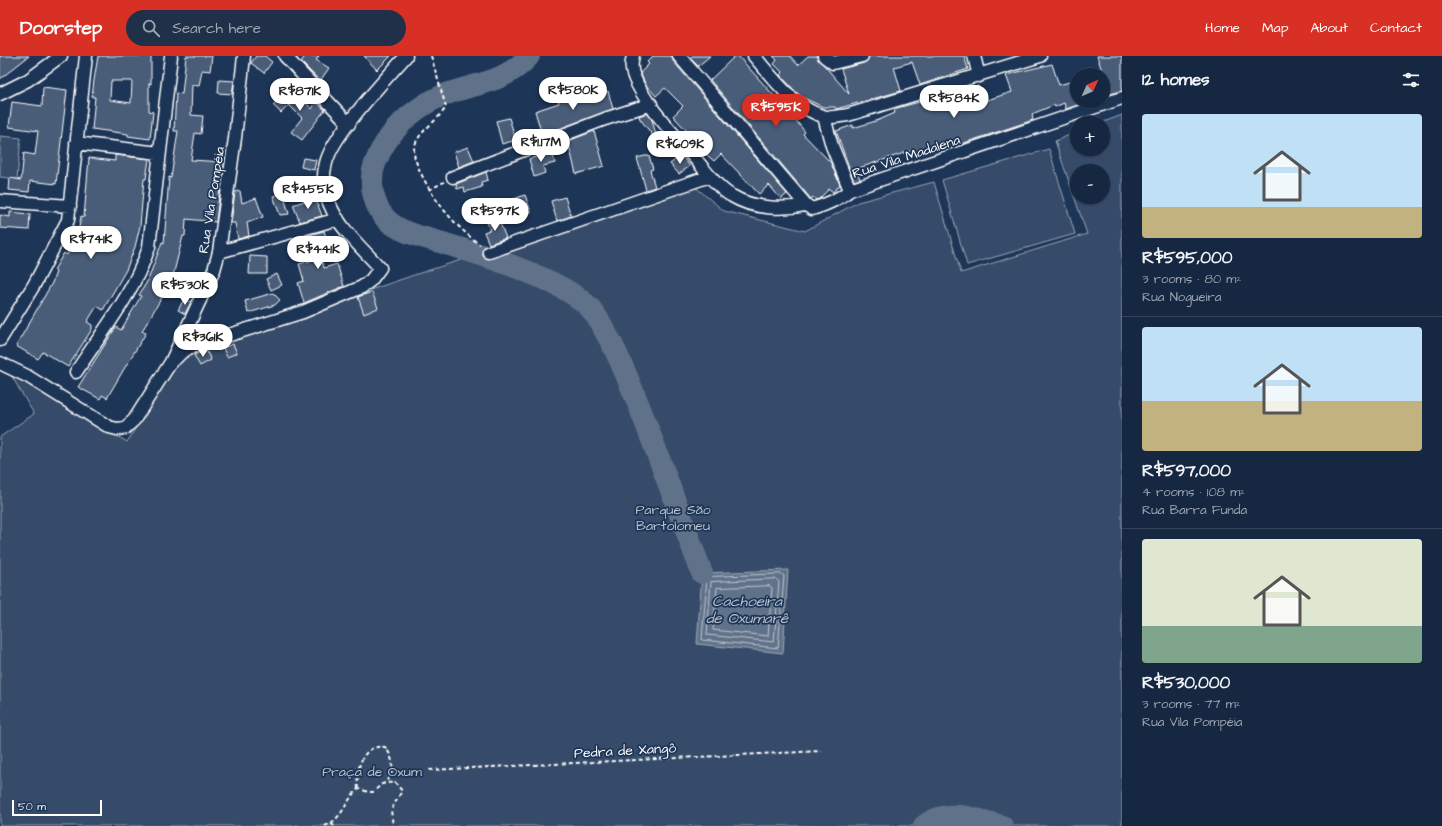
<!DOCTYPE html>
<html lang="en">
<head>
<meta charset="utf-8">
<style>
	body { margin:0; font-family:"Architects Daughter",sans-serif; background:#1f3048; color:#f1f3f6; height:100vh; display:flex; flex-direction:column; font-size:15px; white-space:nowrap }
	* { box-sizing:border-box; margin:0 }
	p { font-size:13px; color:#9ea6b1 }
	.icon { flex:none; width:22px; height:22px; fill:none; stroke:currentColor; stroke-width:2; stroke-linecap:round; stroke-linejoin:round }
	.map { position:relative; flex:1; overflow:hidden }
	.panel { display:flex; flex-direction:column; background:#162841; width:320px }
	.panel>* { flex:none }
	.needle { width:26px; rotate:45deg }
	.tools { position:absolute; left:1070px; top:12px; display:grid; gap:8px }
	.tools a { display:grid; place-items:center; width:40px; height:40px; border-radius:50%; background:#162841; box-shadow:0 1px 3px #0004,0 0 0 1px #35445a; font-size:20px }
	.scale { position:absolute; left:12px; bottom:10px; width:90px; box-sizing:border-box; padding-left:4px; border:2px solid #fff; border-top:0; font-size:11px; line-height:14px; white-space:nowrap; color:#fff; -webkit-text-stroke:3px #1d3557; paint-order:stroke }
	.price { position:absolute; translate:-50% -34px; padding:0 9px; border-radius:14px; background:#fff; color:#222; font-size:13px; line-height:26px; filter:drop-shadow(0 1px 2px #0008) }
	.price::after { content:''; position:absolute; left:50%; top:24px; width:12px; height:9px; margin-left:-6px; background:inherit; clip-path:polygon(0 0,100% 0,50% 100%) }
	.price.active { background:#d93025; color:#fff }
	ul { padding:0; list-style:none }
	li { display:grid; align-content:center; gap:8px; height:212px; padding:0 20px }
	li+li { border-top:1px solid #35445a }
	li span { display:grid; place-items:center; height:124px; border-radius:4px; color:#555 }
	li>.icon { margin-inline-start:auto }
	span .icon { width:72px; height:72px; fill:#fffc; stroke-width:1 }
	li b { font-size:17px }
	h2 { display:flex; justify-content:space-between; align-items:center; height:48px; padding:0 20px; font-size:17px }
	header { display:flex; align-items:center; gap:24px; box-sizing:border-box; height:56px; padding:0 20px; background:#d93025; color:#fff }
	header strong { font-size:19px }
	nav { display:flex; gap:22px; margin-inline-start:auto; font-size:14px }
	.search { width:280px; height:36px; background:#1f3048; display:flex; align-items:center; gap:10px; box-sizing:border-box; padding:0 14px; border-radius:22px; color:#9ea6b1; font-size:15px }
	main { display:flex; flex:1; min-height:0 }
	.map>svg:first-child { display:block }
	.green { fill:#364b69; stroke:#9aa5b4; fill-rule:evenodd }
	.water { fill:#617289; stroke:#a0aab8 }
	.lines { fill:none; stroke-linecap:round; stroke-linejoin:round }
	.shore { stroke:#c0c7d0; stroke-width:1 }
	.river { stroke:#617289; stroke-width:22 }
	.building { fill:#4a5d79; stroke:#fff; fill-rule:evenodd }
	.street-casing { stroke:#fff; stroke-width:15 }
	.path { stroke:#fff; stroke-width:2; stroke-dasharray:4 3; stroke-linecap:butt }
	.street { stroke:#1d3557; stroke-width:12 }
	.labels { text-anchor:middle; stroke-width:3.5; stroke-linejoin:round; paint-order:stroke }
	.street-label { font-size:14px; fill:#fff; stroke:#1d3557 }
	.park-label { font-size:14px; fill:#b9c0ca; stroke:#1d3557 }
	.water-label { font-size:15px; font-style:italic; fill:#b8c0ca; stroke:#1d3557 }
</style>
</head>
<body>
<header>
<strong>Doorstep</strong>
<div class="search"><svg class="icon" aria-label="search" viewBox="0 0 24 24"><circle cx="10" cy="10" r="6"/><path d="M15 15l6 6"/></svg>Search here</div>
<nav><a>Home</a><a>Map</a><a>About</a><a>Contact</a></nav>
</header>
<main>
<div class="map">
<svg width="1122" height="770" viewBox="0 0 1122 770">
	<rect width="100%" height="100%" fill="#1d3557"/>
	<filter id="ink" filterUnits="userSpaceOnUse"><feTurbulence type="fractalNoise" baseFrequency=".025" numOctaves="2"/><feDisplacementMap in="SourceGraphic" scale="8" xChannelSelector="R" yChannelSelector="G"/><feConvolveMatrix kernelMatrix="1 2 1 2 8 2 1 2 1" color-interpolation-filters="sRGB"/></filter>
	<g filter="url(#ink)">
		<path class="green" d="M1122 59V770H0V381L34 358 11 319 30 327 127 386 175 309 192 295 417 218 694 130 724 155 805 175 858 146 934 126 961 217 1087 178 1055 85 1077 76V93H1103V67H1101ZM1077 115H1103V141H1077Z
			M0 80 21 82 17 123 0 121Z
			M1049 93 1075 178 967 209 942 124Z"/>
		<path class="water" d="M788 514 783 597 697 588 702 517Z"/>
		<g class="lines">
			<path class="shore" d="M782 518 784 520 778 592 702 584 707 521Z
				M776 523 779 526 774 586 707 579 711 526Z
				M770 530 772 532 768 580 713 574 717 532Z"/>
			<path class="river" d="M529 0C504 29 471 27 439 41 412 53 387 77 376 105 368 124 372 148 386 163 401 178 427 182 446 188 483 199 559 223 587 249 597 258 603 272 610 284 625 313 636 342 648 373 666 421 684 469 702 517
				M924 770C947 751 976 763 1002 770"/>
		</g>
		<path class="building" d="M0 0H29L0 23Z
			M98 0H151V28L149 27V55L153 56 150 83 128 80V78L92 73 95 41H92L94 24ZM111 25H132L131 47 110 44Z
			M186 0H212L210 15 202 14 199 30 192 29 191 59 203 60 201 78 195 77 191 104 223 106 216 166 186 163 185 180H183L173 220 170 219 165 236 142 275 146 277 124 313 107 342 102 339 100 343 78 331 116 271 121 274 141 240 139 239 148 224 162 186 164 187 169 121 171 122 178 75H174L176 37 182 38Z
			M256 0H265L272 6 264 17 251 7Z
			M305 0H319L316 4 329 12 320 25 301 6Z
			M364 0H391L377 14Z
			M653 0H672L673 5 787 138 781 143 769 129 759 138 721 98 714 105 708 100 701 92 702 91 673 60 683 50 665 32 656 40 646 29 640 17 649 8 647 6Z
			M692 0H710L698 10 690 2Z
			M735 0H738L777 43 779 41 790 50 787 53 805 76 803 78 831 107 840 129 833 136 829 133 819 143 816 144 813 141 811 143 710 24Z
			M773 0H790L798 9 808 0H816L849 38 841 13 864 7 867 5 869 0H964L968 13 920 29 912 6 894 11 901 35 836 53 835 51H823L806 43 798 38 780 19 783 17 774 8 777 4Z
			M1097 0H1122V35L1110 38Z
			M1052 8 1059 29 1073 25 1077 45H1079L1080 48 1066 53 1064 47 1055 51 1054 49 1032 58 1033 64 961 88 960 84 937 95 934 90 911 98 910 95 856 113 860 123 854 125 836 75 853 69V72L879 64 895 57 894 54 897 52 978 30 984 45 1012 36 1006 19Z
			M219 24 234 25 232 38 218 37Z
			M43 31 67 34 56 128 30 125 29 136 9 134 10 122 21 124 24 97 35 99 38 75 9 71 12 46 42 50Z
			M290 32 312 53 316 46 325 54 302 84 291 76 302 62 289 49 281 57 273 49Z
			M608 35 613 53 542 79 535 55 559 47 558 44 586 36 587 41Z
			M647 57 652 64 658 86 640 63 639 60Z
			M509 62 516 84 502 88 496 65Z
			M594 75 604 110 576 118 568 85Z
			M468 91 474 105 459 111 454 96Z
			M552 96 555 107 543 110 545 117 534 121 529 103Z
			M115 99 149 103 146 123H144L140 170 135 191 126 214 103 254 97 250 87 266 92 269V273L68 311 43 296 38 303 16 290 52 227 56 216 54 214 64 197 67 199 79 171 81 160 84 161 89 102 115 105Z
			M681 99 690 110 679 118 670 108Z
			M645 100H649L653 113 650 114 655 131 646 134 637 102Z
			M303 102 316 104 314 114 301 111Z
			M486 116 488 124 481 126 482 131 465 136 464 131 457 133 456 128Z
			M240 135 242 147 256 142 263 161 247 167 249 180 238 183 235 167H231L235 136Z
			M283 137 289 158 280 159 273 140Z
			M525 139 531 156 520 160 514 143Z
			M315 141 322 160 300 166 293 149Z
			M565 141 571 160 557 165 551 145Z
			M10 156 30 158 29 174 0 172V159L10 161Z
			M498 162 506 182 489 188 484 176 490 174 487 166Z
			M324 175 329 190 318 194 324 212 337 208 344 230 304 247 298 227 304 225 299 208 310 205 302 181Z
			M250 200 267 201V218H249Z
			M277 218 282 229 271 234 266 223Z
			M372 236 378 252 364 258 358 241Z
			M273 237 280 244 275 249 248 257 245 245Z
			M184 243 191 246 185 258 178 254Z
			M233 288 237 297 227 301 223 292Z
			M206 294 211 304 200 310 194 299Z"/>
		<g class="lines">
			<defs>
				<path id="street" d="M285 0 349 68
					M633 0C631 7 631 14 634 21 646 51 677 81 698 106 708 118 719 133 732 140 753 153 783 154 806 149L812 153C826 149 838 144 850 134L1122 42
					M679 0 806 149
					M754 0C773 22 794 52 823 60 831 63 840 60 848 59L1040 0
					M824 0 833 7 862 0
					M974 0 979 20
					M0 38 28 24 61 0
					M824 61 832 90 850 134
					M76 87 159 97
					M453 121 605 63 651 48
					M0 145 70 150
					M219 196 338 163
					M489 196 710 120
					M0 284 34 229 68 164 86 0
					M175 303 182 296 194 290 303 256 362 231 371 224 380 212C363 193 340 173 330 149 324 136 322 121 326 107 333 78 385 24 406 0
					M0 307 27 320 109 371 117 373 125 372 134 364 171 306 214 214 219 196 235 82 244 0
					M76 316C102 276 134 237 149 191L171 0"/>
			</defs>
			<use href="#street" class="street-casing"/>
			<path class="path" d="M431 0 446 51C438 65 420 74 415 89 412 98 416 105 419 113 433 144 453 168 480 189
				M429 134 444 126
				M429 714 821 695
				M358 733C356 714 361 688 385 691 394 701 396 719 384 727
				M331 767C344 758 347 743 358 733L369 736H373L382 728 395 726 402 735 391 754 393 770
				M295 770H301
				M325 770 331 767 334 770"/>
			<use href="#street" class="street"/>
		</g>
	</g>
	<g class="labels">
		<g class="street-label">
			<text transform="translate(906 100) rotate(-18)" y="5">Rua Vila Madalena</text>
			<text transform="translate(211 144) rotate(-81)" y="5">Rua Vila Pompéia</text>
			<text transform="translate(625 694) rotate(-3)" y="5">Pedra de Xangô</text>
		</g>
		<g class="park-label">
			<text x="673" y="458">Parque São<tspan x="673" dy="16">Bartolomeu</tspan></text>
			<text x="372" y="720">Praça de Oxum</text>
		</g>
		<g class="water-label">
			<text x="747" y="550">Cachoeira<tspan x="747" dy="17">de Oxumarê</tspan></text>
		</g>
	</g>
</svg>
<div class="tools">
<a><svg class="needle" viewBox="-14 -14 28 28"><path d="M0-13l5 13h-10z" fill="#e53935"/><path d="M0 13l5-13h-10z" fill="#9ea6b1"/></svg></a>
<a>+</a>
<a>−</a>
</div>
<div class="scale">50 m</div>
<b class="price" style="left:573px;top:55px">R$580K</b>
<b class="price" style="left:300px;top:56px">R$871K</b>
<b class="price" style="left:954px;top:63px">R$584K</b>
<b class="price active" style="left:776px;top:72px">R$595K</b>
<b class="price" style="left:541px;top:107px">R$1.17M</b>
<b class="price" style="left:680px;top:109px">R$609K</b>
<b class="price" style="left:308px;top:154px">R$455K</b>
<b class="price" style="left:495px;top:176px">R$597K</b>
<b class="price" style="left:91px;top:204px">R$741K</b>
<b class="price" style="left:318px;top:214px">R$441K</b>
<b class="price" style="left:185px;top:250px">R$530K</b>
<b class="price" style="left:203px;top:302px">R$361K</b>
</div>
<section class="panel">
<h2>12 homes<svg class="icon" aria-label="filters" viewBox="0 0 24 24"><path d="M4 7h16M4 17h16"/><circle cx="9" cy="7" r="2"/><circle cx="15" cy="17" r="2"/></svg></h2>
<ul>
<li><span style="background:linear-gradient(#bfe0f5 75%,#c2b280 0)"><svg class="icon" aria-label="home" viewBox="0 0 24 24"><path d="M3 11l9-7 9 7M6 9v11h12V9"/></svg></span><div><b>R$595,000</b><p>3 rooms · 80 m²</p><p>Rua Nogueira</p></div></li>
<li><span style="background:linear-gradient(#bfe0f5 60%,#c2b280 0)"><svg class="icon" aria-label="home" viewBox="0 0 24 24"><path d="M3 11l9-7 9 7M6 9v11h12V9"/></svg></span><div><b>R$597,000</b><p>4 rooms · 108 m²</p><p>Rua Barra Funda</p></div></li>
<li><span style="background:linear-gradient(#dfe7d0 70%,#7fa58c 0)"><svg class="icon" aria-label="home" viewBox="0 0 24 24"><path d="M3 11l9-7 9 7M6 9v11h12V9"/></svg></span><div><b>R$530,000</b><p>3 rooms · 77 m²</p><p>Rua Vila Pompéia</p></div></li>
</ul>
</section>
</main>
</body>
</html>
